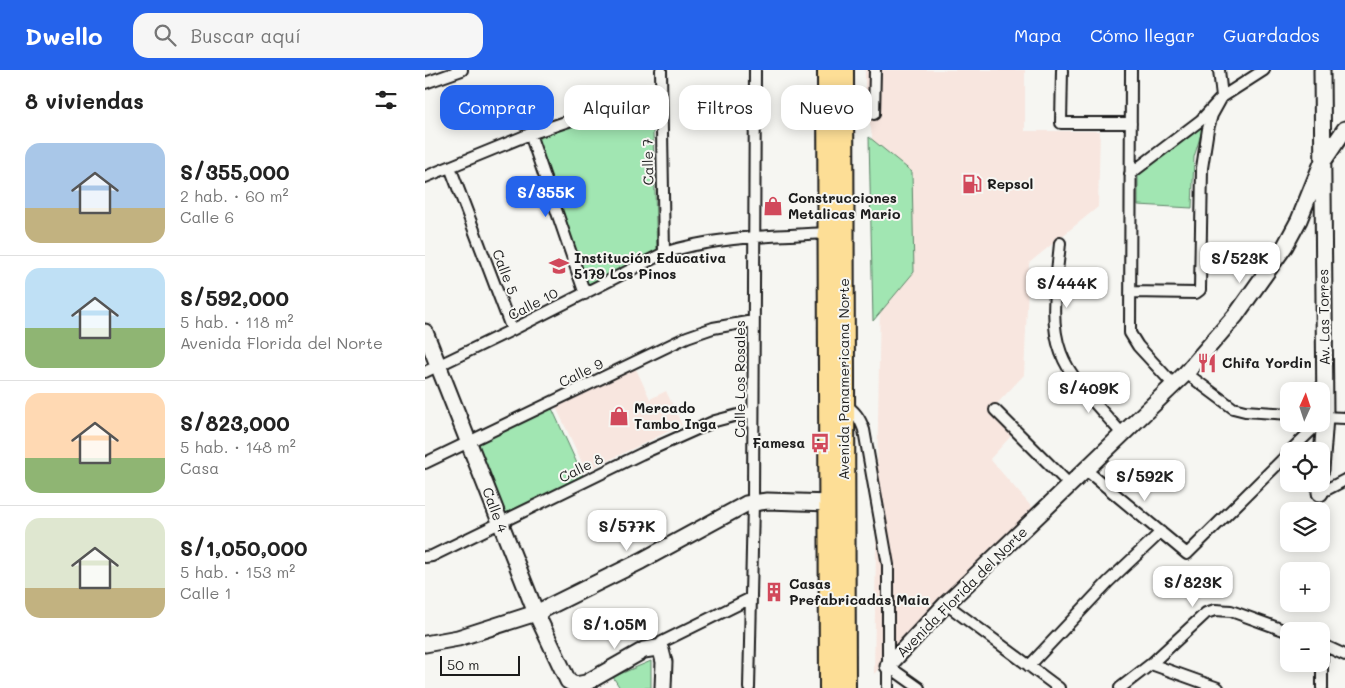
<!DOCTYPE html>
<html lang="es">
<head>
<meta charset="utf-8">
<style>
	body { margin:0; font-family:Mali,sans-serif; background:#f6f6f6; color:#222; height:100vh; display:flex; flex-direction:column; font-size:19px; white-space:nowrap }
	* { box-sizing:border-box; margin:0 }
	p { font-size:16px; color:#767676 }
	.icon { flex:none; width:28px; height:28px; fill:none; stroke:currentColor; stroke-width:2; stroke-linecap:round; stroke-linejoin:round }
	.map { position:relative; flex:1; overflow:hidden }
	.side { display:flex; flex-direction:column; background:#fff; width:425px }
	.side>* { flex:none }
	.top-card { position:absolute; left:15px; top:15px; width:475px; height:45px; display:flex; gap:10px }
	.needle { width:32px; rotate:3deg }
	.buttons { position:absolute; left:855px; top:312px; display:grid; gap:10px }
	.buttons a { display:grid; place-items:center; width:50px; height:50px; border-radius:10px; background:#fff; box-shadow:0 2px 12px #0003; font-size:25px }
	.scale { position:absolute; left:15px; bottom:12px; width:80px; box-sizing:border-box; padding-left:5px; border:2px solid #1c1c1c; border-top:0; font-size:14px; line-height:18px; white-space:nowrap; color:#1c1c1c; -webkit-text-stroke:4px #f6f6f2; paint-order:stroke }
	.price { position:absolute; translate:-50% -42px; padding:0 11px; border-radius:10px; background:#fff; color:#222; font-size:16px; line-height:32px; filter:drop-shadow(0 1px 2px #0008) }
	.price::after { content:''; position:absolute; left:50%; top:30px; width:15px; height:11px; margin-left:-8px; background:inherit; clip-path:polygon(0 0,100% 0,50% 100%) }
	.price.selected { background:#2563eb; color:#fff }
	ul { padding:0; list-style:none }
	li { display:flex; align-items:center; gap:15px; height:125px; padding:0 25px }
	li+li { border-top:1px solid #e0e0e0 }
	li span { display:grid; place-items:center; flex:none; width:140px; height:100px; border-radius:15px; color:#555 }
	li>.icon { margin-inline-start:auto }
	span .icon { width:60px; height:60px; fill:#fffc; stroke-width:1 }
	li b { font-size:21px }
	h2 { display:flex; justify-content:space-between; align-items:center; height:60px; padding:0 25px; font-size:21px }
	.pill { padding:0 18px; border-radius:15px; background:#fff; box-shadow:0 2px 12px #0003; font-size:18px; line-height:45px }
	.pill.selected { background:#2563eb; color:#fff }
	header { display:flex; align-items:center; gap:30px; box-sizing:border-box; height:70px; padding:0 25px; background:#2563eb; color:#fff }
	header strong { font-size:24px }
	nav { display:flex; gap:28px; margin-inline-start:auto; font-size:18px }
	.search { width:350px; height:45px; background:#f6f6f6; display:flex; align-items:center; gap:12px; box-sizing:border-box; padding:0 18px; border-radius:15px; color:#767676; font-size:19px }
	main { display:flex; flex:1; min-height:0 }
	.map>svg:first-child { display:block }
	.built { fill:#f8e6df }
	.green { fill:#a1e6b2; stroke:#5e8167 }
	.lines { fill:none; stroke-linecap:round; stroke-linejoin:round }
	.street-casing { stroke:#1c1c1c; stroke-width:14 }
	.secondary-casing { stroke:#1c1c1c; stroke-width:19 }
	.highway-casing { stroke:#1c1c1c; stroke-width:24 }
	.street { stroke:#f6f6f2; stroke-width:10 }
	.secondary { stroke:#f6f6f2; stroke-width:15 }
	.highway { stroke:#fdde96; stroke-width:20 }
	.labels { text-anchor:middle; stroke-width:4; stroke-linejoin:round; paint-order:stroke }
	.street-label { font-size:14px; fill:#1c1c1c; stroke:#f6f6f2 }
	.poi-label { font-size:14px; font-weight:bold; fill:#1c1c1c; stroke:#f6f6f2; text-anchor:start }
</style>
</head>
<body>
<header>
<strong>Dwello</strong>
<div class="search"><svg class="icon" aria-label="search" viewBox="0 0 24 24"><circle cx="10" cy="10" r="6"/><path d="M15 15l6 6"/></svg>Buscar aquí</div>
<nav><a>Mapa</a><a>Cómo llegar</a><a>Guardados</a></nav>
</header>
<main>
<section class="side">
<h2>8 viviendas<svg class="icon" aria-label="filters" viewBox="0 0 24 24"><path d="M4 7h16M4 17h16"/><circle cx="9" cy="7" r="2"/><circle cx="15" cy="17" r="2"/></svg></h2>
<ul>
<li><span style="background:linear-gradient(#a9c7e8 65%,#c2b280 0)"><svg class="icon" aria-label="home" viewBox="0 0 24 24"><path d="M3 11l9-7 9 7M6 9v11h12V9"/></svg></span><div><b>S/355,000</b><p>2 hab. · 60 m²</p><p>Calle 6</p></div></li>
<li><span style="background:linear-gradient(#bfe0f5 60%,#8fb573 0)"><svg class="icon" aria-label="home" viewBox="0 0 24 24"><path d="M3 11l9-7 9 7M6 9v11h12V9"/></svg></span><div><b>S/592,000</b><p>5 hab. · 118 m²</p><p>Avenida Florida del Norte</p></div></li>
<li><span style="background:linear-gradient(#ffd9b3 65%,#8fb573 0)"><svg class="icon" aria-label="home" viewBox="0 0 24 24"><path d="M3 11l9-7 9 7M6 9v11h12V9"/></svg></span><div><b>S/823,000</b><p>5 hab. · 148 m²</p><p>Casa</p></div></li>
<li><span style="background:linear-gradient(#dfe7d0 70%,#c2b280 0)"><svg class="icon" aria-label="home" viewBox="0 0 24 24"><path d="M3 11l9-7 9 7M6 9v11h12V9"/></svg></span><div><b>S/1,050,000</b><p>5 hab. · 153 m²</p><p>Calle 1</p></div></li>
</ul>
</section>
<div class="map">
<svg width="920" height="618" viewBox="0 0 920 618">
	<rect width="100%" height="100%" fill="#f6f6f2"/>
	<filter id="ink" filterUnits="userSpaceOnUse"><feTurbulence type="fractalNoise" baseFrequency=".02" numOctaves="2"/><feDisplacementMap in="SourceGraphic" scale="10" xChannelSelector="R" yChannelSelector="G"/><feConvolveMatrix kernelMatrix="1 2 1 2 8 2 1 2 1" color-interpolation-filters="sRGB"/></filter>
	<g filter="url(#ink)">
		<path class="built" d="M440 0H600V61H675L673 137 604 193 599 305 565 341 586 366 565 389 611 442 479 572 449 604 455 226 447 65 440 28Z
			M211 299 225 329 241 321 257 355 161 401 131 337Z"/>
		<path class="green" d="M227 34 232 183 161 215 109 67 185 42Z
			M779 54 769 87 767 138 713 135V103Z
			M444 67 487 102 489 202 448 251Z
			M125 334 160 411 75 453 44 373Z
			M226 591V618H195L188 607Z"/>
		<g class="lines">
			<defs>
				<path id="street" d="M236 0 239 183
					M637 0 636 53H706
					M706 0 705 263 713 276 749 315
					M0 13 37 0
					M449 44 450 0
					M105 64 160 224
					M25 97 87 260
					M705 104 776 50 797 27 839 0
					M0 107 105 64 185 37 236 29
					M635 173C632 209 623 249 636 283 646 311 679 342 698 365
					M705 222 771 223 775 220 777 98 783 59 787 45 797 27 794 0
					M0 302 87 260 239 183C292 166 349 166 404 163
					M761 303 808 338 820 341 864 344
					M419 334C430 341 435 348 439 360L463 495V618
					M570 340 645 415
					M896 347 920 348
					M865 381 893 354
					M0 393 262 267 288 258 328 251
					M661 400 762 484 864 383
					M895 423 920 410
					M0 487 7 486 216 384 290 351 328 341
					M521 534 634 618
					M896 574 920 585
					M232 578 237 572 326 528
					M726 594 793 618
					M463 596 494 618
					M604 596 683 512 736 462
					M324 618 328 433 330 0
					M695 618 726 594 781 543 790 540 806 541 864 562
					M897 618V575"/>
				<path id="secondary" d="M0 262 111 543 143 611 150 615 161 613 219 580 232 578 236 580 239 592 238 618
					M896 400 900 347 897 0
					M895 423V414
					M0 574 33 568 111 543 216 491 321 434 342 431 405 433
					M463 596 521 534 761 303 811 245 860 176 874 150 897 93 920 59"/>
				<path id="highway" d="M403 0 405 618
					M418 0 420 618"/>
			</defs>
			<use href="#street" class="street-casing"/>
			<use href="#secondary" class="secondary-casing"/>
			<use href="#highway" class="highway-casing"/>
			<use href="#street" class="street"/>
			<use href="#secondary" class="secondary"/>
			<use href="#highway" class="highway"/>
		</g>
	</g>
	<defs>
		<symbol id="fuel-bare" viewBox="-9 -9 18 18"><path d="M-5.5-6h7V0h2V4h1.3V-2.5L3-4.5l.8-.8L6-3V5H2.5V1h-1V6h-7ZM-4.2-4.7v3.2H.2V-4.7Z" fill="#d1495b" stroke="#f6f6f2" stroke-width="2.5" paint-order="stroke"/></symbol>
		<symbol id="shop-bare" viewBox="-9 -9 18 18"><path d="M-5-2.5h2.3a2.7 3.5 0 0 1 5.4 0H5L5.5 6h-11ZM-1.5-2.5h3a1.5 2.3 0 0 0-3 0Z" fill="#d1495b" stroke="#f6f6f2" stroke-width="2.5" paint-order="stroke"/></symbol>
		<symbol id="school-bare" viewBox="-9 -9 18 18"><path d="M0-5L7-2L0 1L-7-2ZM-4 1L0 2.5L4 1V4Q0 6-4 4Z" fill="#d1495b" stroke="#f6f6f2" stroke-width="2.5" paint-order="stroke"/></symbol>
		<symbol id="restaurant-bare" viewBox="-9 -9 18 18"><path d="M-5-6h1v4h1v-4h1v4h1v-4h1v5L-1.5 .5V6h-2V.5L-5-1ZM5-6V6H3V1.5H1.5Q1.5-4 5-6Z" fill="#d1495b" stroke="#f6f6f2" stroke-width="2.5" paint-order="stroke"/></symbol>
		<symbol id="bus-bare" viewBox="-9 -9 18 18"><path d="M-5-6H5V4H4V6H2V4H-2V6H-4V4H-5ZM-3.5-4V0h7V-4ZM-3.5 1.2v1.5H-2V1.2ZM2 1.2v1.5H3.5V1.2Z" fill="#d1495b" stroke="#f6f6f2" stroke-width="2.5" paint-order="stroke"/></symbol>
		<symbol id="building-bare" viewBox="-9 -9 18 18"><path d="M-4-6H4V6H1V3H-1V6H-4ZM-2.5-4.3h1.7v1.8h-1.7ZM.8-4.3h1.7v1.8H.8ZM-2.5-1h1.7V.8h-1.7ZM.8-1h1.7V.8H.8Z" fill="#d1495b" stroke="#f6f6f2" stroke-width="2.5" paint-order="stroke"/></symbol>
	</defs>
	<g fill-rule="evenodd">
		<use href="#fuel-bare" x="533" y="100" width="28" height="28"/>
		<use href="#shop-bare" x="334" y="122" width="28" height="28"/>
		<use href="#school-bare" x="120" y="182" width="28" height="28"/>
		<use href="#restaurant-bare" x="768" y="279" width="28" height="28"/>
		<use href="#shop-bare" x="180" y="332" width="28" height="28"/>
		<use href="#bus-bare" x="381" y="359" width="28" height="28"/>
		<use href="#building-bare" x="335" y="508" width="28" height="28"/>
	</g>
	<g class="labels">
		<g class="street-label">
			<text transform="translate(223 92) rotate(-91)" y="5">Calle 7</text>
			<text transform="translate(80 202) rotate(69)" y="5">Calle 5</text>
			<text transform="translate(108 234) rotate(-27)" y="5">Calle 10</text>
			<text transform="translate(899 247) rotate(-91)" y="5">Av. Las Torres</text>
			<text transform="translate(156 303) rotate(-26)" y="5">Calle 9</text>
			<text transform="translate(315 309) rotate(-90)" y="5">Calle Los Rosales</text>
			<text transform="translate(419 309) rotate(-90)" y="5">Avenida Panamericana Norte</text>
			<text transform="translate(156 398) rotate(-26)" y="5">Calle 8</text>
			<text transform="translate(70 440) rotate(69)" y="5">Calle 4</text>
			<text transform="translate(537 522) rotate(-45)" y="5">Avenida Florida del Norte</text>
		</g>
		<g class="poi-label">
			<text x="562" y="119">Repsol</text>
			<text x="363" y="133">Construcciones<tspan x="363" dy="16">Metalicas Mario</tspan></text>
			<text x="149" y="193">Institución Educativa<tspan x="149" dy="16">5179 Los Pinos</tspan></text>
			<text x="797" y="298">Chifa Yordin</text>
			<text x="209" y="343">Mercado<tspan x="209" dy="16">Tambo Inga</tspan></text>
			<text x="380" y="378" text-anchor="end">Famesa</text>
			<text x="364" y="519">Casas<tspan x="364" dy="16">Prefabricadas Maia</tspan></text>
		</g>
	</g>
</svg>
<div class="buttons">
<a><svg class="needle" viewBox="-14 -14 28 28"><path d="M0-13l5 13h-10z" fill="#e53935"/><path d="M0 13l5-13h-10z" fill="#767676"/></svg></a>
<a><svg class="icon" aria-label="locate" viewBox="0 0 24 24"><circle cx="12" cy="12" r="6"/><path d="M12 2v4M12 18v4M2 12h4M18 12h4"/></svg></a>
<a><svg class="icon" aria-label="layers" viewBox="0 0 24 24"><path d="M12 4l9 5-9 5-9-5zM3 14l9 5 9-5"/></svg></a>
<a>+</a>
<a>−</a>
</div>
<div class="scale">50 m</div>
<b class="price selected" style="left:121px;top:148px">S/355K</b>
<b class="price" style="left:815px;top:214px">S/523K</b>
<b class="price" style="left:642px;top:239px">S/444K</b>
<b class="price" style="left:664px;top:344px">S/409K</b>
<b class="price" style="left:720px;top:432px">S/592K</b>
<b class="price" style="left:202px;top:482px">S/577K</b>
<b class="price" style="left:768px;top:538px">S/823K</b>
<b class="price" style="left:190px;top:580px">S/1.05M</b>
<div class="top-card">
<a class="pill selected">Comprar</a>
<a class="pill">Alquilar</a>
<a class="pill">Filtros</a>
<a class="pill">Nuevo</a>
</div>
</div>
</main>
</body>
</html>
